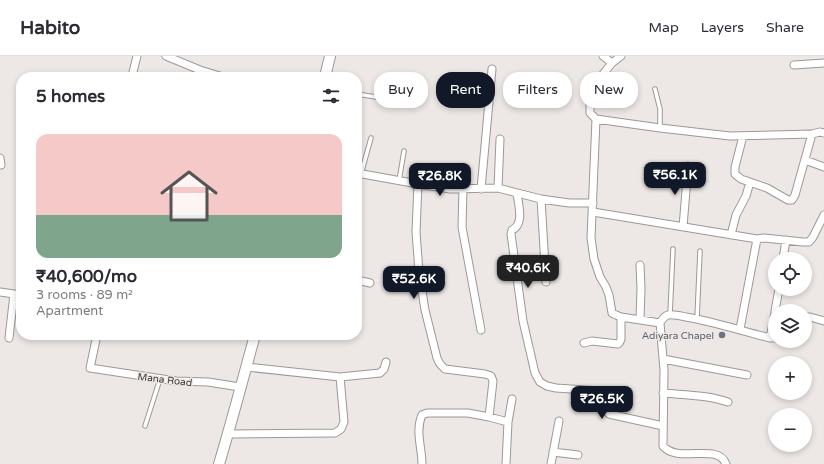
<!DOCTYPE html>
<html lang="en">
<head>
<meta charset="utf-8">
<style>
	body { margin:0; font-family:"Varela Round",sans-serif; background:#f7f7f7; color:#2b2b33; height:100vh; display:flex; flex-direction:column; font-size:15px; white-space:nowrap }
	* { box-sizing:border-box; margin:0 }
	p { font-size:13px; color:#7c7c81 }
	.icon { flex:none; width:22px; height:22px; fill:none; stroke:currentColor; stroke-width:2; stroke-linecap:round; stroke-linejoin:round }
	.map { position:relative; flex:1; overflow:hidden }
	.side { position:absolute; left:16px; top:16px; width:346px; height:268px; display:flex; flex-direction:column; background:#fff; border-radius:16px; box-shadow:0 2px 6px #0003 }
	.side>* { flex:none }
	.top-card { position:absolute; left:374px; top:16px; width:380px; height:36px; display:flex; gap:8px }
	.controls { position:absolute; left:768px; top:196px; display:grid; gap:8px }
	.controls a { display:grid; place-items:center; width:44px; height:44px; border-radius:50%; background:#fff; box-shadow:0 2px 6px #0003; font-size:20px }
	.price { position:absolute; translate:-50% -34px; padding:0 9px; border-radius:8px; background:#111827; color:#fff; font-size:13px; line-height:26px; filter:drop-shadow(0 1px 2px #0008) }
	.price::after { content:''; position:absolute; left:50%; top:24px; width:12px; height:9px; margin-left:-6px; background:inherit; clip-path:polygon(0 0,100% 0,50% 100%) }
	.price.active { background:#222; color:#fff }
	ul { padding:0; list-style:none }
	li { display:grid; align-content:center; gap:8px; height:212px; padding:0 20px }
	li span { display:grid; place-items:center; height:124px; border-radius:12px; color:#555 }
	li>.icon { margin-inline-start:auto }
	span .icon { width:72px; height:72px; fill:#fffc; stroke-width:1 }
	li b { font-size:17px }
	h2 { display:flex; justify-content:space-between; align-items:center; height:48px; padding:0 20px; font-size:17px }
	.tag { padding:0 14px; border-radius:16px; background:#fff; box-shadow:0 2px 6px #0003; font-size:14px; line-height:36px }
	.tag.active { background:#111827; color:#fff }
	header { display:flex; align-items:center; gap:24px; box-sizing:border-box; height:56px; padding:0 20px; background:#fff; border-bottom:1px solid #e1e1e2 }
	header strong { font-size:19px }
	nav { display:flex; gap:22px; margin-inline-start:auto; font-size:14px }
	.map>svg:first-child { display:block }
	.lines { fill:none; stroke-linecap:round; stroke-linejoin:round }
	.lane-casing { stroke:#9d9896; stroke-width:5.5 }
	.street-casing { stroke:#9d9896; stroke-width:9 }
	.secondary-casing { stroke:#9d9896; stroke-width:12 }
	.lane { stroke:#fff; stroke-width:3.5 }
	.street { stroke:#fff; stroke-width:7 }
	.secondary { stroke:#fff; stroke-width:10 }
	.worship-dot { fill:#6b7280; stroke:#ede8e5; stroke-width:1.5 }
	.labels { text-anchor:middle; stroke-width:3; stroke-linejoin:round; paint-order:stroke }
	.worship-label { font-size:10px; fill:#5b616d; stroke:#ede8e5; text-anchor:end }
	.street-label { font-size:10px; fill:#3c3a39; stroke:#ede8e5 }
</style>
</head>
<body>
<header>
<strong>Habito</strong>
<nav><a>Map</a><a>Layers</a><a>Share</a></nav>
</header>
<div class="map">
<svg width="824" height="408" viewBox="0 0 824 408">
	<rect width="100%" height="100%" fill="#ede8e5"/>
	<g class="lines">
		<defs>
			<path id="lane" d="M655 33 660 53V72
				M357 38 401 45
				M361 118 371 82
				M399 125 404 95
				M670 259 673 193
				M697 263 700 195
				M145 370 160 323"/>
			<path id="street" d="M166 0 200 14 223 21
				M603 0 612 7
				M621 0 612 7 599 23 590 48V57L596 63 591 182 594 203 600 221 606 231 609 239 612 257 616 259 621 261 660 267
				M794 9 824 7
				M135 21 133 16 137 0
				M596 63 660 72 730 80 812 78 820 76 824 77
				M743 80 735 111V118L741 123 767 132 788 144H792L795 139 812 78
				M0 102 1 109
				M805 104 824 111
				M357 117 418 128 450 133 498 132 541 143 569 147H593
				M418 128 416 176 419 216 425 254 437 302 440 308 445 313 485 318 491 320 493 325 489 361
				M498 132 500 83
				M463 133 462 171 481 274
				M481 133 492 13
				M517 137C518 148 525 168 512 174L511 178 523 265 535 317 540 326 547 330 556 332 600 335C607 341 604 350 609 358L663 370
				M541 143 546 226
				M593 156 757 183
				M683 171 688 110
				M731 179 736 159 746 140 750 126
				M783 203 786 184
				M357 224 370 227
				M0 236 21 239
				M775 255 779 233
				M805 261H810L824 265
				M640 264 641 232 640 209
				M740 273 757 183 764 182 803 186H809L813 181 824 159
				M97 279 90 312 176 325 208 326 240 331
				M9 282 14 238
				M770 282 775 257
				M584 287 592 285 618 288C620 287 620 286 621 283V261
				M663 303 747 319
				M246 311 340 321
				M663 337C685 339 708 339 728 346
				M508 366 512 343
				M229 378 335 377 341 373 344 366 340 321 380 317 384 313 386 306
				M553 396 578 399
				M422 408C422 392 415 375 422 359L427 357H468L489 361 508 366 506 408
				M551 408 559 365
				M726 408C718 386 678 408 663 390L664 314 660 267C662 264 664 260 668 259 673 258 681 260 686 261 715 266 742 275 770 282H775"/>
			<path id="secondary" d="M325 21 330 0
				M219 408C232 365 243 322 255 279"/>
		</defs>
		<use href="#lane" class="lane-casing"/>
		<use href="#street" class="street-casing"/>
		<use href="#secondary" class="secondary-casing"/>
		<use href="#lane" class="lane"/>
		<use href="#street" class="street"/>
		<use href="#secondary" class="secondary"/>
	</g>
	<circle class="worship-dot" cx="722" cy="279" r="4"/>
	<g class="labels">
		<g class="worship-label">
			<text x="714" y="283">Adiyara Chapel</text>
		</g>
		<g class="street-label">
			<text transform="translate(165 323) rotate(7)" y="4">Mana Road</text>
		</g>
	</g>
</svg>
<div class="controls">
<a><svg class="icon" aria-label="locate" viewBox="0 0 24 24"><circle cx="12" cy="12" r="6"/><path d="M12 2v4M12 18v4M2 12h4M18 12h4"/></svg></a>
<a><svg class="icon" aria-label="layers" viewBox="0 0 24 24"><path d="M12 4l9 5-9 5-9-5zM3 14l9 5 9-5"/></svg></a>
<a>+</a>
<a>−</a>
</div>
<b class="price" style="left:675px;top:140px">₹56.1K</b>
<b class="price" style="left:440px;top:141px">₹26.8K</b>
<b class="price active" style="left:528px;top:233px">₹40.6K</b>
<b class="price" style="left:414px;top:244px">₹52.6K</b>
<b class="price" style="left:602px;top:364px">₹26.5K</b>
<div class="top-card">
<a class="tag">Buy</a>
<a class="tag active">Rent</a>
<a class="tag">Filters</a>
<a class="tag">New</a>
</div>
<section class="side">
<h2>5 homes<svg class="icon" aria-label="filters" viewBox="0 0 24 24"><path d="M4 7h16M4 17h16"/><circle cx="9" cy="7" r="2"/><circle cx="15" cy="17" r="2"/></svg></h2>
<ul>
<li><span style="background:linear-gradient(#f6c9c9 65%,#7fa58c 0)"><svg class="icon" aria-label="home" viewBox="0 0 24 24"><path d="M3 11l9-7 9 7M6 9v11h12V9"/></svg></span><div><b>₹40,600/mo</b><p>3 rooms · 89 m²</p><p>Apartment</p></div></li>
</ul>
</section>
</div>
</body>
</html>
